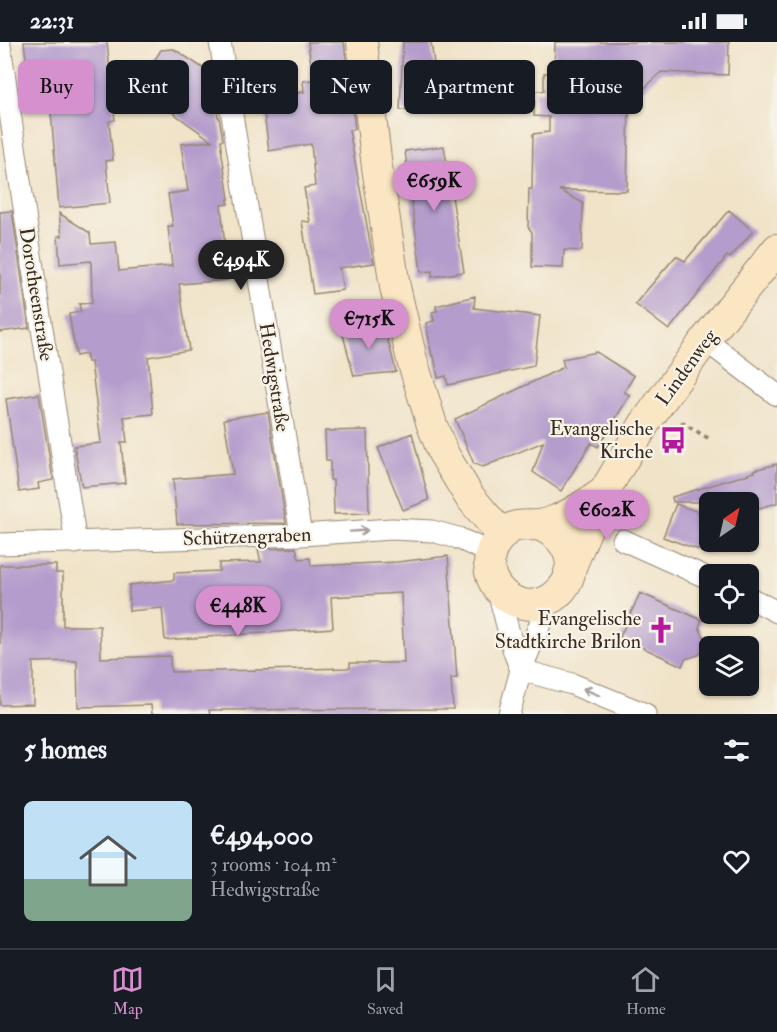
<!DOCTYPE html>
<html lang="en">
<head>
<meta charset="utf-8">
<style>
	body { margin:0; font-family:"IM FELL Double Pica",serif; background:#242831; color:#f1f3f6; height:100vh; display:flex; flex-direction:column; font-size:22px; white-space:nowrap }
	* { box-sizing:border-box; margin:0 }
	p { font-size:20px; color:#9ea1a6 }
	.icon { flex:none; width:33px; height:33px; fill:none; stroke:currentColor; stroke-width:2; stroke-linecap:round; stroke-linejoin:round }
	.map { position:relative; height:672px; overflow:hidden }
	.panel { display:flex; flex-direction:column; background:#171b24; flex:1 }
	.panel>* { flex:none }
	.guide { position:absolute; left:18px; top:18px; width:741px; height:54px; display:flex; gap:12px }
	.needle { width:39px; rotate:34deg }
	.controls { position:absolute; left:699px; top:450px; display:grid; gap:12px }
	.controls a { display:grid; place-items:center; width:60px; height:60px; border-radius:9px; background:#171b24; box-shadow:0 2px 4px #0004; font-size:30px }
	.price { position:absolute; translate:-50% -51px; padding:0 14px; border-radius:21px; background:#d690ce; color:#111; font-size:20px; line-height:39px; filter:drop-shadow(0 2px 3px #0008) }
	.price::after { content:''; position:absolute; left:50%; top:36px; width:18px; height:14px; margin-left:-9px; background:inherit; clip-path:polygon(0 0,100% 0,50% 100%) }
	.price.selected { background:#222; color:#fff }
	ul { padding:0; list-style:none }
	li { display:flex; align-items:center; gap:18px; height:150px; padding:0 24px }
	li+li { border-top:2px solid #363941 }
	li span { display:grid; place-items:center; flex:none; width:168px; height:120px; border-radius:9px; color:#555 }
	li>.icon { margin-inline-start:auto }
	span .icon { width:72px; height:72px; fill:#fffc; stroke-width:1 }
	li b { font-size:26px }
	h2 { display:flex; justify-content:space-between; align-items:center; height:72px; padding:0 24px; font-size:26px }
	.pill { padding:0 21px; border-radius:9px; background:#171b24; box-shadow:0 2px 4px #0004; font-size:21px; line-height:54px }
	.pill.selected { background:#d690ce; color:#111 }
	.status { display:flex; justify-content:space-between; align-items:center; height:42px; padding:0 30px; background:#171b24; direction:ltr }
	.status svg { height:16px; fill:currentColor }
	.menu { display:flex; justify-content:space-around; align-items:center; height:84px; border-top:2px solid #363941; background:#171b24; font-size:16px; color:#9ea1a6 }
	.menu a { display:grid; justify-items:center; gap:3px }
	.menu .selected { color:#d690ce }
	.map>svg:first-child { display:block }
	.building { fill:#b49ccc }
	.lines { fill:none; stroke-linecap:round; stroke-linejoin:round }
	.street-casing { stroke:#968673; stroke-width:23 }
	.secondary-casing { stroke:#968673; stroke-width:32 }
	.path { stroke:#968673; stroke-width:4; stroke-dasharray:4.5 4.5; stroke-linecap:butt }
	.street { stroke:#fff; stroke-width:21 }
	.secondary { stroke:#fbe6c4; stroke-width:30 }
	.oneway { stroke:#a79f9a }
	.labels { text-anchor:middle; stroke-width:4.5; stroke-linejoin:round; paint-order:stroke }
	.street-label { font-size:20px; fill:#3b2a1e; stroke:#f7f3e8 }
	.poi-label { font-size:20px; fill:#3b2a1e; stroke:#f7f3e8; text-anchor:end }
</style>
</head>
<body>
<div class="status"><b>22:31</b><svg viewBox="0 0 49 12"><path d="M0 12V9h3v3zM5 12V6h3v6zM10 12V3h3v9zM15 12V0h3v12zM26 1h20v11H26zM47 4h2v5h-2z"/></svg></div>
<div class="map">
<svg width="777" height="672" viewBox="0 0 777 672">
	<rect width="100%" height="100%" fill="#f7f3e8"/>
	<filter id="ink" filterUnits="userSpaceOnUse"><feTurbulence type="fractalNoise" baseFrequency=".0167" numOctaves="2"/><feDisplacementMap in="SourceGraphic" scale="12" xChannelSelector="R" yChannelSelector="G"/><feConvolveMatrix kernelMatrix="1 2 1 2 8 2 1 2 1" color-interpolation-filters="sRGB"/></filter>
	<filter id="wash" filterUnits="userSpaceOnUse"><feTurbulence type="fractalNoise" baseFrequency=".008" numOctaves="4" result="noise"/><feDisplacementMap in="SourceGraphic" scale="24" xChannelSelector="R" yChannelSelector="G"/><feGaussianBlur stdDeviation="1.35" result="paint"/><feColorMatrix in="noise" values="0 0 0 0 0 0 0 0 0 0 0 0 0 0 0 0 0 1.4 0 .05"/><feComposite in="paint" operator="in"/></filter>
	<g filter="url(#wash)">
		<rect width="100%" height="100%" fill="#f0e3c8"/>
		<g id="blocks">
			<path class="building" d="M24 0H107L115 78 109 79 113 118 106 119 110 161 59 166 49 46 30 48Z
				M308 0H344L355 87 349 88 374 221 339 226 343 248 313 252 302 179 310 180 304 146 315 144 311 102 269 109 262 56 304 50 303 39 313 38Z
				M403 0H431L436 35H440L439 70 400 68Z
				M555 0H729L728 33 661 30 629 62 627 149 559 148 583 161 582 209 564 208 563 226 532 225V190L528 185 529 147H532L533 92 549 90V75L534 74 535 49H544V31H554Z
				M174 7 209 30 213 37 218 75H219L223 98H221L222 107 221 106 229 157H228V162L221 163 228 238 179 242 189 308 148 315 153 372 124 375 127 400H121L125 441 82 445 74 404 101 401 91 320H88L86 312 76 314 69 272 81 270 79 262 92 261 91 219 60 222 58 194H62L59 171 90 191 91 202 116 200 119 229 172 224 168 184H173L168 152 188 149 181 102 212 99 172 70 180 58 144 34 161 8Z
				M444 104 464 230 432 235V229L421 230 405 109Z
				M729 168 753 189 730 216 727 214 669 288 635 262 676 214 685 219Z
				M12 169 29 286 0 290V170Z
				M475 254 474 266 540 274 534 324 448 343 446 334 438 336 434 314H432L426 281 434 279 432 270 437 269 436 264Z
				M383 278 396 330 354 334 342 289Z
				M596 310 634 334 624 350 630 353 598 405 591 401 561 449 533 430 543 400 483 425 474 422 455 377 564 325 562 317Z
				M39 352 53 438 38 441 39 447 19 450 6 357Z
				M268 370 286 481 177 482 173 437 233 432 224 377Z
				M367 388 369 471 334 472 333 438H330V419H326L325 389Z
				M412 391 429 458 403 468 378 406Z
				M777 422V461L748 469V460H673L672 455 755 430 754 428Z
				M676 462 710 474V512L663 495Z
				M296 506 299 517 310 516 311 524 397 520 448 514 457 636 451 637 453 667 209 668 210 672H152L151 663 78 665 77 619 33 620V662L0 663V523H56V531H63V584H100L101 616 170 614 171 630 350 626V621H404L401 551 331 555 333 586 165 598 162 566 129 569V543L174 538V531L219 529V521L261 520 258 507Z
				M640 551 702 578 699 585 706 599 703 609 698 613 685 617 682 624 620 595Z"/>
		</g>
	</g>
	<g filter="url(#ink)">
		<use href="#blocks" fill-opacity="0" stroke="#968673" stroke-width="1.5"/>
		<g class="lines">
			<defs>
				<path id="street" d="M220 0 301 493
					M0 3 40 274 76 501
					M705 298 777 353
					M623 498 710 537
					M0 502 301 493 392 487 432 489 458 496 490 511
					M497 545 514 610 521 628
					M748 555 777 570
					M521 628 572 642 645 672
					M509 672 521 628 550 558"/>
				<path id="secondary" d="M362 0 377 125 395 245 412 318 432 383 443 411 469 454 502 493
					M538 483C568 493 584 528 557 552 519 586 465 532 501 494 514 480 522 484 539 483 544 482 551 480 556 478 574 471 589 460 604 450
					M569 530 588 484 604 450 645 381 705 298 777 207"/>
			</defs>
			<use href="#street" class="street-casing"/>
			<use href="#secondary" class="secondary-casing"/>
			<path class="path" d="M681 380 711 398"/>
			<use href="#street" class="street"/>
			<use href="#secondary" class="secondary"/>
		</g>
		<defs><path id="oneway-shaft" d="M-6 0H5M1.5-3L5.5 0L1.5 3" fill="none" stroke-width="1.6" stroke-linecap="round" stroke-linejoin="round" transform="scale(1.5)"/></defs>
		<g class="oneway">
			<use href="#oneway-shaft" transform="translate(359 489) rotate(-4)"/>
			<use href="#oneway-shaft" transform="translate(591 650) rotate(-157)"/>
		</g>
	</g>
	<defs>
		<symbol id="bus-bare" viewBox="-9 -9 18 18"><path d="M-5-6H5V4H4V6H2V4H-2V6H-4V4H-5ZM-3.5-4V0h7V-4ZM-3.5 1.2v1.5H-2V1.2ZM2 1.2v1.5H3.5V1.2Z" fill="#b5179e" stroke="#f7f3e8" stroke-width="2.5" paint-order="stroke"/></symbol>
		<symbol id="church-bare" viewBox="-9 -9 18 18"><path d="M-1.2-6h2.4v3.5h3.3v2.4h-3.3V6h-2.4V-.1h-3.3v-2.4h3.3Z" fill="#b5179e" stroke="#f7f3e8" stroke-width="2.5" paint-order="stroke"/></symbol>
	</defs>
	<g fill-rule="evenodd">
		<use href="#bus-bare" x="654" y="379" width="38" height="38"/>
		<use href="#church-bare" x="642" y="569" width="38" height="38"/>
	</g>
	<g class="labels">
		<g class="street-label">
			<text transform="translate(37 252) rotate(81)" y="7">Dorotheenstraße</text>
			<text transform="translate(686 325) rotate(-54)" y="7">Lindenweg</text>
			<text transform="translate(275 335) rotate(81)" y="7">Hedwigstraße</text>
			<text transform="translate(247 494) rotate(-2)" y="7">Schützengraben</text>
		</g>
		<g class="poi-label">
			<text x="653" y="393">Evangelische<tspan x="653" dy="23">Kirche</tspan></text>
			<text x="641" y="583">Evangelische<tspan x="641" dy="23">Stadtkirche Brilon</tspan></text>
		</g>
	</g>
</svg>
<div class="controls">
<a><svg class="needle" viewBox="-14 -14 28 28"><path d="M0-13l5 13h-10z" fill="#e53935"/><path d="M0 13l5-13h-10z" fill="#9ea1a6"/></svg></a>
<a><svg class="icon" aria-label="locate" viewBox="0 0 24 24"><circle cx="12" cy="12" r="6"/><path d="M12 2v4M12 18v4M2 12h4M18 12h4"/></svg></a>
<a><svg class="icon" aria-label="layers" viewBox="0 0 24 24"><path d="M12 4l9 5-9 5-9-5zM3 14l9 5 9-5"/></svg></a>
</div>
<b class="price" style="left:434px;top:170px">€659K</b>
<b class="price selected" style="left:241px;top:249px">€494K</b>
<b class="price" style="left:369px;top:308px">€715K</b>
<b class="price" style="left:607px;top:499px">€602K</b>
<b class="price" style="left:238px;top:595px">€448K</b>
<div class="guide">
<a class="pill selected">Buy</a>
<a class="pill">Rent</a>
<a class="pill">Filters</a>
<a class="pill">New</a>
<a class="pill">Apartment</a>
<a class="pill">House</a>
</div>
</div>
<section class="panel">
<h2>5 homes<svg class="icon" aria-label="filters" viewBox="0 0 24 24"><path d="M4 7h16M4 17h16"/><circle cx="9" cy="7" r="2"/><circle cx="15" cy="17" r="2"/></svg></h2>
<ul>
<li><span style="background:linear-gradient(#bfe0f5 65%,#7fa58c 0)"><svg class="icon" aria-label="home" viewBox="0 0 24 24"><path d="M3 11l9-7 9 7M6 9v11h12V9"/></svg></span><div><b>€494,000</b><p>3 rooms · 104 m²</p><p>Hedwigstraße</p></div><svg class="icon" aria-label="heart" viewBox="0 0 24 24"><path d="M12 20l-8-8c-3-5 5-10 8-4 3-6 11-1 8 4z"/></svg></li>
</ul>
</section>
<nav class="menu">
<a class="selected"><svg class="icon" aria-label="map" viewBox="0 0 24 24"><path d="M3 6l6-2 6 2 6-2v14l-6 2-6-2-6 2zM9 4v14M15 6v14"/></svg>Map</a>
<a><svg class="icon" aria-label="saved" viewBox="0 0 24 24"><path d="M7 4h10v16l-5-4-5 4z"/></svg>Saved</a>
<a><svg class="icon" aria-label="home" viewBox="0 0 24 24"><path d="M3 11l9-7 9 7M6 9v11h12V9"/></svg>Home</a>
</nav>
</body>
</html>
